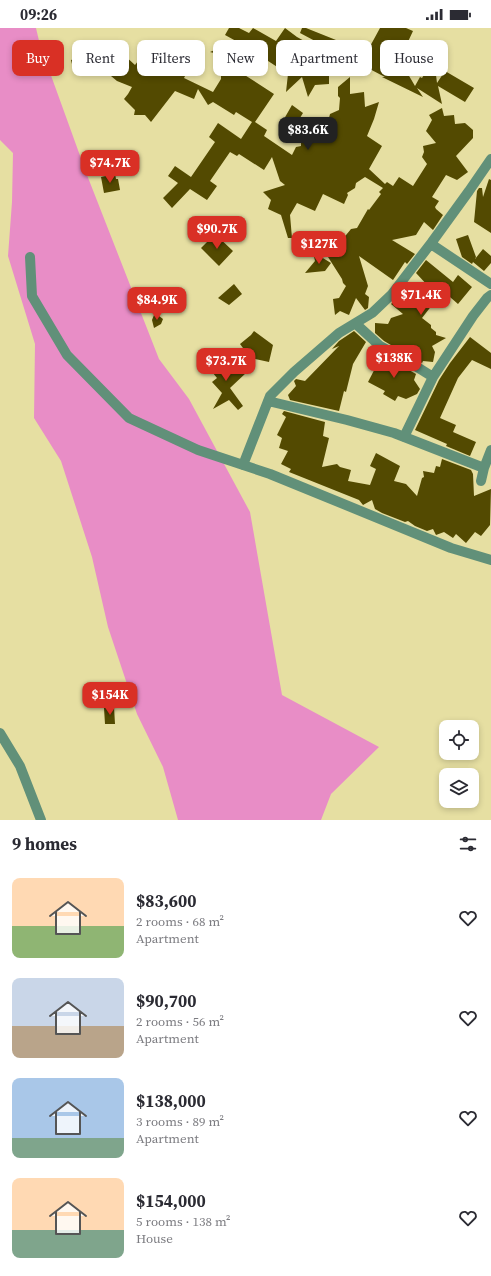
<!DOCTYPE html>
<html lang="en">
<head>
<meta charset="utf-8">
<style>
	body { margin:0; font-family:"Source Serif 4",serif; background:#f2f2f3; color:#2b2b33; height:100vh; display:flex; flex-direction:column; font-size:15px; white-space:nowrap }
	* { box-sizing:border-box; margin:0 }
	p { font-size:13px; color:#7c7c81 }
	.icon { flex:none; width:22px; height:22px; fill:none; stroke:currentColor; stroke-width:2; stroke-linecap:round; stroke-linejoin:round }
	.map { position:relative; height:792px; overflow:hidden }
	.sheet { display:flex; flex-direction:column; background:#fff; flex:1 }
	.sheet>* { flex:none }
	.hud { position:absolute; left:12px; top:12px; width:467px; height:36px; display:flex; gap:8px }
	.tools { position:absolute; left:439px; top:692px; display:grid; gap:8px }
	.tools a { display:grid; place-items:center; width:40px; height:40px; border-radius:8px; background:#fff; box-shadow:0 2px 6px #0003; font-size:20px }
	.price { position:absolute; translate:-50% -34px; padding:0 9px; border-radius:8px; background:#d93025; color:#fff; font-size:13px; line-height:26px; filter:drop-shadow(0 1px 2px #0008) }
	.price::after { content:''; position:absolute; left:50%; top:24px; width:12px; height:9px; margin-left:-6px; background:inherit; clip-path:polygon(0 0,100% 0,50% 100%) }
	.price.on { background:#222; color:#fff }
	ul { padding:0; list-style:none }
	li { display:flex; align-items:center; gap:12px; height:100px; padding:0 12px }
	li span { display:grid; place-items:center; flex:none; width:112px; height:80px; border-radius:8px; color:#555 }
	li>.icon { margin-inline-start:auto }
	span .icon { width:48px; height:48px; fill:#fffc; stroke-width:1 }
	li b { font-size:17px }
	h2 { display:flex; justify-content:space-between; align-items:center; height:48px; padding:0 12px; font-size:17px }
	.pill { padding:0 14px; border-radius:8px; background:#fff; box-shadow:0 2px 6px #0003; font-size:14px; line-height:36px }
	.pill.on { background:#d93025; color:#fff }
	.status { display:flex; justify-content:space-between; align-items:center; height:28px; padding:0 20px; background:#fff; direction:ltr }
	.status svg { height:11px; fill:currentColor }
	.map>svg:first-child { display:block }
	.green { fill:#e88dc6 }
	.building { fill:#534a01 }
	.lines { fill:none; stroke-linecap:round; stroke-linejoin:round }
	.minor { stroke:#619079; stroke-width:10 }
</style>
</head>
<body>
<div class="status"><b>09:26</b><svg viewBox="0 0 49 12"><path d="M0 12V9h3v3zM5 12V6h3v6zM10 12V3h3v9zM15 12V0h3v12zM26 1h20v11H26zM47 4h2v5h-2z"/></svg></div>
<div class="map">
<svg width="491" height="792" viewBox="0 0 491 792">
	<rect width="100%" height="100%" fill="#e6dfa2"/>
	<path class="green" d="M0 0H36L40 17 87 147 159 331 189 371 250 484 282 667 379 719 331 766 321 792H178L163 739 137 686 108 599 92 529 61 433 34 390 35 316 8 228 12 174 13 125 0 112Z"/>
	<path class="building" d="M229 0H239L249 5 253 0 276 13 285 0 297 9 317 20 332 35 329 42V56L315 57 308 69 302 49 286 64 288 46 265 31 262 35 250 26 240 44 274 66 255 94 267 102 264 108 292 127 296 119 301 118V98L311 99 315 102 329 90 330 86 339 82 340 70 338 68V59L350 49V66L364 64 365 79 379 74 374 91 367 108 382 118 369 141 385 156 387 154 393 158 399 149 413 158 427 136 422 129 424 124 423 118 436 115 426 103 432 92 429 87 442 80 444 88 454 87 455 96 465 95 473 102V110L456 128 468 144 457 152 446 147 432 169 439 173 435 179 436 181 443 187 433 202 424 194 416 207 392 212 415 226 407 236 405 234 393 252 359 228 368 258 365 266 369 269 368 280 365 282 356 270 349 287 340 283 335 287 333 271 339 270 346 258 343 255 342 251 328 229 351 201 357 200 368 181 369 182 381 166 379 164 383 160 365 149 356 155 355 160 347 165 348 167 344 176 323 166 315 183 297 175 290 187 292 210H288L281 187 268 181 271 172 263 164 285 157 280 153 272 129 264 142 239 126 237 128 230 124 210 153 217 158 207 172 190 161 172 180 163 170 178 155 168 148 175 138 191 149 215 114 209 109 218 95 241 111 252 94 236 84 234 87 213 74 208 77 198 61 194 71 175 63 151 94 145 87H134L135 82 124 71 128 66 132 59 117 53 111 48 112 46 109 42 112 40 102 30 113 17 135 37 138 33 158 45 162 39 171 46 176 34 189 40 184 50 213 64 221 51V45L237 31 210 24 236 13 225 7Z
		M302 0H306L336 12 332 22 300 5Z
		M380 0H406L413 3 406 18 389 43 405 41 415 58 420 49 422 50 427 42 436 47 437 55 445 43 474 60 465 74 438 58 442 76 417 60 423 69 382 49H385L362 37V33Z
		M84 28 87 40 74 44 71 32Z
		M292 77 303 85 295 98 284 91Z
		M115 146 116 151H118L120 162 104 165 101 149Z
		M489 151 491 152V205L474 194 477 163 479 160H482L483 169Z
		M215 206 233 223 219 238 201 220Z
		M468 207 476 229 475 231 483 221 491 228V235L484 243 473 234 472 236 462 229 456 211Z
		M313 224 331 235 325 243 305 245 315 233Z
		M426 232 453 254 458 247 472 259 458 276 443 263 422 290 431 297V300L436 304V307L446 310 432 318 435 324 433 334 423 333 422 335 384 313 375 305V295L388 296 391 290 403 286 391 276 397 270 411 279 429 259 416 245Z
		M234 256 242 266 229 277 218 270Z
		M154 287 159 288 163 291 161 296 154 300 152 292Z
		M254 303 273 317 269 334 242 328 246 324 240 316 251 307Z
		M354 303 366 314 353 336 346 364 344 363 339 383 290 372 288 367 296 358 294 353 296 351 305 353 339 318 332 321 339 313Z
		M470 309 491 325V341L472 332 458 350 440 390 456 397 453 404 476 414 470 428 446 418 447 416 415 402 439 352 450 335Z
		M374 322 416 346 414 352 420 361 417 366 406 371 398 368 395 373 383 366 385 363 368 354 382 327 374 323Z
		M215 332 247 344 230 360 243 378 238 382 229 372 213 381 222 365 212 354 217 350 208 339Z
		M284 383 325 394 323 408 329 410 322 439 337 436 340 439 351 442 348 453 370 457 376 441 370 438 376 425 400 438 394 453 406 456 417 468 422 450 424 449 423 443 434 445 436 438 440 439 442 431 471 442 473 446 474 468 491 461 490 497 481 508 475 504 466 515 456 506 453 510 444 504 436 507 433 501 427 503 415 498 408 493 405 494 382 485 375 481 372 472 363 477 359 472 289 444 291 441 281 436 288 423 279 420 282 410 277 407 286 389 282 386Z
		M114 679 115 696H105L104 680Z"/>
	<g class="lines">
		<path class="minor" d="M431 216 491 256
			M30 229 32 268 67 327 129 390 198 422 270 446 451 520 491 532
			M356 296 380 318 409 334 433 349
			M268 373 347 392 394 405 484 440
			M404 409 433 349 473 288 487 270 491 267
			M243 437 270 368 294 344 339 305 372 285 392 266 432 214 469 163 491 131
			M481 453 484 440 491 422
			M0 705 20 738 41 792"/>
	</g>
</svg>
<div class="tools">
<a><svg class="icon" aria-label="locate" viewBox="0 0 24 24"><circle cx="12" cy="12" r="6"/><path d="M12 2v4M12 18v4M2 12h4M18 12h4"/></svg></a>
<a><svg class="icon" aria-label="layers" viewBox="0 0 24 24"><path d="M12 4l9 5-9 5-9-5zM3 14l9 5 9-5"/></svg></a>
</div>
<b class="price on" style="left:308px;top:123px">$83.6K</b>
<b class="price" style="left:110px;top:156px">$74.7K</b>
<b class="price" style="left:217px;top:222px">$90.7K</b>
<b class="price" style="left:319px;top:237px">$127K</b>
<b class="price" style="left:421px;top:288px">$71.4K</b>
<b class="price" style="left:157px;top:293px">$84.9K</b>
<b class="price" style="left:394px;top:351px">$138K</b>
<b class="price" style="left:226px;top:354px">$73.7K</b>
<b class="price" style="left:110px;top:688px">$154K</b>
<div class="hud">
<a class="pill on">Buy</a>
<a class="pill">Rent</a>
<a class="pill">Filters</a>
<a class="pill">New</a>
<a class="pill">Apartment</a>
<a class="pill">House</a>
</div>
</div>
<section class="sheet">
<h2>9 homes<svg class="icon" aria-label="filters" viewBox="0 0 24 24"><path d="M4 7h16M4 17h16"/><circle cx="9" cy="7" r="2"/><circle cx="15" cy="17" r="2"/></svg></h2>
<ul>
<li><span style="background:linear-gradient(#ffd9b3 60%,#8fb573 0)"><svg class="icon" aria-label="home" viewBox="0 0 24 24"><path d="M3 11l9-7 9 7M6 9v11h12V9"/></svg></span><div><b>$83,600</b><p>2 rooms · 68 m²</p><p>Apartment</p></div><svg class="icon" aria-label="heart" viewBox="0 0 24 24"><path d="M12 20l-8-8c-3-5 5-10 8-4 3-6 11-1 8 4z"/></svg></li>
<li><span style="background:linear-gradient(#c9d6e8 60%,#b9a48a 0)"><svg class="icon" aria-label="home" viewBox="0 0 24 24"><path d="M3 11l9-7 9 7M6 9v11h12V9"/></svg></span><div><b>$90,700</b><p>2 rooms · 56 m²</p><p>Apartment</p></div><svg class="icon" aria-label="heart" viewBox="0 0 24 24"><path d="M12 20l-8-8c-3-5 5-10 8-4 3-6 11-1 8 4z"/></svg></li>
<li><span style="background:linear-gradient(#a9c7e8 75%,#7fa58c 0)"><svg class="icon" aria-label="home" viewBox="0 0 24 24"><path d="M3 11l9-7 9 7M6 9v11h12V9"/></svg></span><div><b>$138,000</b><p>3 rooms · 89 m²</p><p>Apartment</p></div><svg class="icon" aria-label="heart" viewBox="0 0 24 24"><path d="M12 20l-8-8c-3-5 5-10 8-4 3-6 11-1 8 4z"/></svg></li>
<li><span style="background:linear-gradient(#ffd9b3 65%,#7fa58c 0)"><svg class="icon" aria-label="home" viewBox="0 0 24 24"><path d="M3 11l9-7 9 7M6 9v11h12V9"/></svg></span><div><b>$154,000</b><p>5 rooms · 138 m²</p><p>House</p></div><svg class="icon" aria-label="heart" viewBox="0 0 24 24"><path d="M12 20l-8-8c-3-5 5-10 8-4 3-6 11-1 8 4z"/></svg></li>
</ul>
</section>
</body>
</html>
